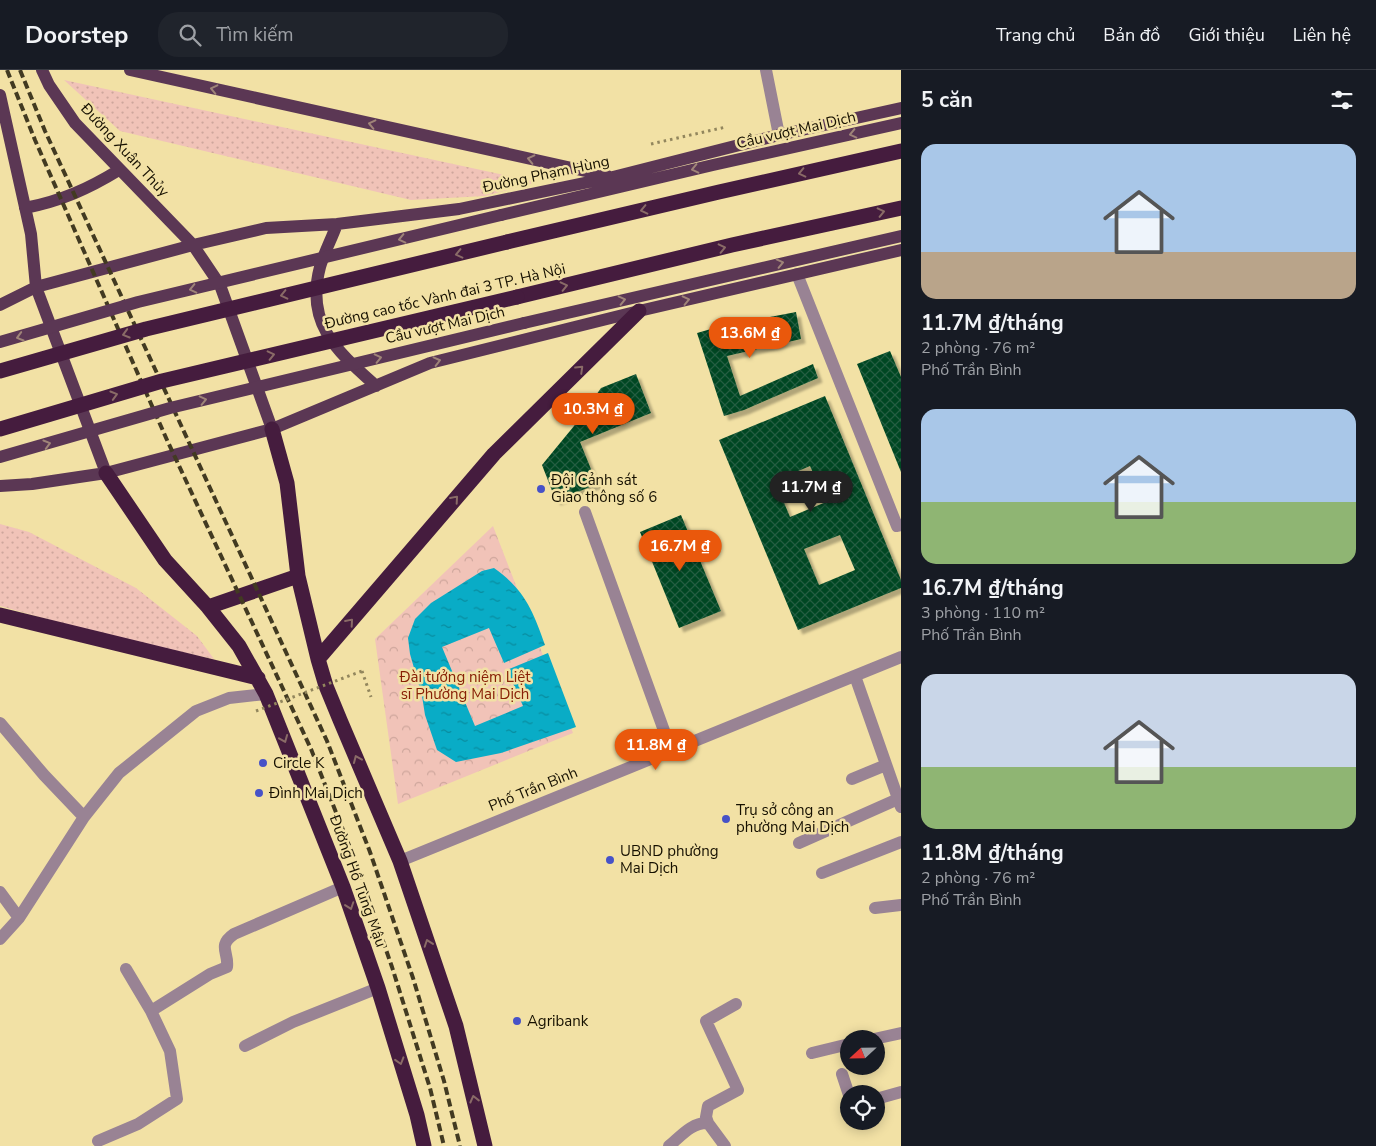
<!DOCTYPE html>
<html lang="vi">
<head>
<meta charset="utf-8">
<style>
	body { margin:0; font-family:"Nunito Sans",sans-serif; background:#20242c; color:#f1f3f6; height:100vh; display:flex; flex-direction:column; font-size:19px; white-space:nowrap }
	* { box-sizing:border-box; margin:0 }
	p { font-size:16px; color:#9ea1a6 }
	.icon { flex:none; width:28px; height:28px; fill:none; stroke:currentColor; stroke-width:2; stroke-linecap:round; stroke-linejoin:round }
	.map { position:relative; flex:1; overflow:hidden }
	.panel { display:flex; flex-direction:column; background:#171b24; width:475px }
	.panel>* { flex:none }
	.needle { width:32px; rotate:248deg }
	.tools { position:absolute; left:840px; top:960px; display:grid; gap:10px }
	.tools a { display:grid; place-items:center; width:45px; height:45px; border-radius:50%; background:#171b24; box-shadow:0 2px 12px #0003; font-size:25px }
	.price { position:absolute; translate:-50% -42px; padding:0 11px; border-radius:18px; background:#ea580c; color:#fff; font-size:16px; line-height:32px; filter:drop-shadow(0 1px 2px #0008) }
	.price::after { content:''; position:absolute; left:50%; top:30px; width:15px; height:11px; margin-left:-8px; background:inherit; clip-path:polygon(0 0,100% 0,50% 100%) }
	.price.current { background:#222; color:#fff }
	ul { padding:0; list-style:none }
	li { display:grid; align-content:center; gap:10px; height:265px; padding:0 20px }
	li span { display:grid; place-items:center; height:155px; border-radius:15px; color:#555 }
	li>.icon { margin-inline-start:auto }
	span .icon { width:90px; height:90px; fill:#fffc; stroke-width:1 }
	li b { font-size:21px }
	h2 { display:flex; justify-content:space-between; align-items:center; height:60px; padding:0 20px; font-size:21px }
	header { display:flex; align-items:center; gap:30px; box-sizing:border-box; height:70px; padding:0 25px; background:#171b24; border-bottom:1px solid #363941 }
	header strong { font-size:24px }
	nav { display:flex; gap:28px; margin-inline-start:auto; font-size:18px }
	.search { width:350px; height:45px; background:#20242c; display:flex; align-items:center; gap:12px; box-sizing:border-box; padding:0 18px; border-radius:20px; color:#9ea1a6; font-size:19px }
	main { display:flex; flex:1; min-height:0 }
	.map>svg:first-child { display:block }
	.grass { fill:url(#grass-dots) }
	.forest { fill:url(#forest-crowns) }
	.water { fill:url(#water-ripples) }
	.building { fill:url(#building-cross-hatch); fill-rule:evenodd; filter:url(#shadow) }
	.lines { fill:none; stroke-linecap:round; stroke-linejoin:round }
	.path { stroke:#92865d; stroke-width:3; stroke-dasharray:2.5 4; stroke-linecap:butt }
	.minor { stroke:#998394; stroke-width:12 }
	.major { stroke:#5b3754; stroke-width:12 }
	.highway { stroke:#451c3e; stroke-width:15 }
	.rail { stroke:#423a21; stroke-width:4; stroke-dasharray:8 4; stroke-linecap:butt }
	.path-bridge { stroke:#92865d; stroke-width:3; stroke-dasharray:2.5 4; stroke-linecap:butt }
	.major-bridge { stroke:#5b3754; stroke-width:12 }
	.highway-bridge { stroke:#451c3e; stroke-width:15 }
	.oneway { stroke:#9f8478 }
	.oneway2 { stroke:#8a6b67 }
	.poi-dot { fill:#4752c7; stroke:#f2e1a5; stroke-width:2 }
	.labels { text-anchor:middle; stroke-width:5; stroke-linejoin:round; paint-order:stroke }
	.street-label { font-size:15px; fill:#161000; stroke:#f2e1a5 }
	.poi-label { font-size:15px; fill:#161000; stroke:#f2e1a5; text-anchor:start }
	.park-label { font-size:15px; fill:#882006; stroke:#f2e1a5 }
</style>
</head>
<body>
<header>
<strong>Doorstep</strong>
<div class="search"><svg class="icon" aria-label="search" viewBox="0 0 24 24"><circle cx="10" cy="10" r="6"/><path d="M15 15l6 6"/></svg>Tìm kiếm</div>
<nav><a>Trang chủ</a><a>Bản đồ</a><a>Giới thiệu</a><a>Liên hệ</a></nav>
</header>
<main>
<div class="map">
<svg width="901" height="1076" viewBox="0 0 901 1076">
	<defs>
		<pattern id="grass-dots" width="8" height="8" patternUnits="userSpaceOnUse" patternTransform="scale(1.25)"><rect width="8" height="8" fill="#f1c3b8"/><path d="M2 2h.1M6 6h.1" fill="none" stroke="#cea69c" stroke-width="1.8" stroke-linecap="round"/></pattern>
		<pattern id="forest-crowns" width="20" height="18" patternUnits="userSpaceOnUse" patternTransform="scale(1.25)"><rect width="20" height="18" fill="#f1c3b8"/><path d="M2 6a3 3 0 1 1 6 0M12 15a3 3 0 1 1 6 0" fill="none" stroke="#cea69c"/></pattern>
		<pattern id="water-ripples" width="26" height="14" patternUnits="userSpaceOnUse" patternTransform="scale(1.25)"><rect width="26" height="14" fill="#09acc6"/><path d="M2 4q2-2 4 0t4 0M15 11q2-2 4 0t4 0" fill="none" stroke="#098b9e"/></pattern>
		<pattern id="building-cross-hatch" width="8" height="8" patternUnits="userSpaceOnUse" patternTransform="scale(1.25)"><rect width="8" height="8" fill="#004723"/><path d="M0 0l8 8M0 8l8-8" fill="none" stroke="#255d40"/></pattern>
		<filter id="shadow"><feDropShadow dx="4.5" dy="4.5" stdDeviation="1" flood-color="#0004"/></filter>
	</defs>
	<rect width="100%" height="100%" fill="#f2e1a5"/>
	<path class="grass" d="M64 10 537 112 485 126 411 130 120 61Z
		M0 454 29 462 136 518 197 566 214 589 126 571 0 536Z"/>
	<path class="forest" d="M493 456 573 663 398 734 375 569Z"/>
	<path class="water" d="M494 498C525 520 533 541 545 575L504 593 489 558 442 577 475 656 523 636 507 600 548 583 576 657 501 683 456 692 437 680 425 645 422 626 410 584 408 568 415 549 431 533 482 501Z"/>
	<path class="building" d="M796 242 801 269 727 286 740 326 813 294 818 308 744 340 724 346 697 263 718 257Z
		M890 281 901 307V402L857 294Z
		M636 304 651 343 580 372 597 414 556 431 542 395 574 356 601 318Z
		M825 326 901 510V518L798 560 719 370ZM810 396 826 432 790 447 775 411ZM840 465 855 500 819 515 804 479Z
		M681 445 721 541 679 558 640 462Z"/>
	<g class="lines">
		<path class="path" d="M651 74 726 57
			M362 601 371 627"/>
		<path class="minor" d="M766 0 779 65
			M797 204 897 456 901 455
			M585 442 671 680
			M855 606 901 737
			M0 653 44 705 84 747
			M852 709 886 695
			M799 773 898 729
			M400 791 901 587
			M822 803 901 772
			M0 822 19 848
			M875 838 901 835
			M0 869 19 848 84 747 119 703 196 641 229 628 266 624
			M151 941 210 904 227 897C229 882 217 876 234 864L343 817
			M874 969 901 963
			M245 976 293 952 378 918
			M812 983 849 974
			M842 1004 849 1025
			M876 1029 901 1022
			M708 1053 706 1047 708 1036 738 1020 706 951 736 934
			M98 1071 138 1054 177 1029 170 981 151 941 126 899
			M669 1076C680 1067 692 1052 708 1053L725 1076"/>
		<path class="major" d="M42 0 49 15 75 53 193 175 220 215 272 359
			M130 0 608 106
			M0 25 31 164 36 217 106 403
			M25 138C61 131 88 119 119 100
			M501 145 713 95 901 53
			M337 154C332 168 324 183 320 197 305 254 337 281 376 316
			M0 235 36 217 193 175 266 158 337 154 459 139 613 107 779 65 901 38
			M524 253 901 166
			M0 416 32 414 106 403 272 359 430 293 639 241 901 180"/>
		<path class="highway" d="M507 172 719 122 901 81
			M517 227 732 175 901 138
			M272 359 287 413 298 506 318 589 326 616 340 650 400 791 456 956 485 1076
			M106 403 165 490 208 537 239 576 266 624 343 817 378 918 417 1045 424 1076
			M208 537 298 506
			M0 545 258 608
			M318 589 494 384 639 241"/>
		<path class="rail" d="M7 0 35 70 167 370 311 679 356 793 392 897 430 1018 444 1076
			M20 0 45 61 327 671 370 782 413 908 444 1011 460 1076"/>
		<path class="path-bridge" d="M256 641 362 601"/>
		<path class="major-bridge" d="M0 272 138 232 501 145
			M0 387 170 338 524 253"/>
		<path class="highway-bridge" d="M0 301 146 259 507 172
			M0 359 162 311 517 227"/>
	</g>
	<defs><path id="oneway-chevron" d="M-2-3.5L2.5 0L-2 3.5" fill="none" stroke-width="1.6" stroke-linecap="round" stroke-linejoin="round" transform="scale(1.25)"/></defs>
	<g class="oneway">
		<use href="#oneway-chevron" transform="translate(214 19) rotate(-167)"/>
		<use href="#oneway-chevron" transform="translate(372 54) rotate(-167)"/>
		<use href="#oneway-chevron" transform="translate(853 64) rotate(167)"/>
		<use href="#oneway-chevron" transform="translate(531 89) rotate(-167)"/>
		<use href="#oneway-chevron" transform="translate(695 99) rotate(167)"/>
		<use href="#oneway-chevron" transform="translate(402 169) rotate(167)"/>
		<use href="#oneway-chevron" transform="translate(780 193) rotate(-13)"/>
		<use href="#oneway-chevron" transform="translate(193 219) rotate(167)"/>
		<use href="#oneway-chevron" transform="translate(622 230) rotate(-13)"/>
		<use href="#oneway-chevron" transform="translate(686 230) rotate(-13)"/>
		<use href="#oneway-chevron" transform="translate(20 267) rotate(164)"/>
		<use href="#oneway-chevron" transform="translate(378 288) rotate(-13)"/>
		<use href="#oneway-chevron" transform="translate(437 291) rotate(-14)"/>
		<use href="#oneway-chevron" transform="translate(203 330) rotate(-13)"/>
		<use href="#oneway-chevron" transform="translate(47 374) rotate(-16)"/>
	</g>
	<g class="oneway2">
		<use href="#oneway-chevron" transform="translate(802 103) rotate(167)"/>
		<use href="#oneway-chevron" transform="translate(644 140) rotate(167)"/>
		<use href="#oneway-chevron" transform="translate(881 142) rotate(-13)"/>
		<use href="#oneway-chevron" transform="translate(722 178) rotate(-13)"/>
		<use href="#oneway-chevron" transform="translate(459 184) rotate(167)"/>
		<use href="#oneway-chevron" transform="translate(564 216) rotate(-13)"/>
		<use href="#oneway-chevron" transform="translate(284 225) rotate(167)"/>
		<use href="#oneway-chevron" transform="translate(126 264) rotate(164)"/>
		<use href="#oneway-chevron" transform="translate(271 285) rotate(-13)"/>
		<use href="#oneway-chevron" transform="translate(580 299) rotate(-44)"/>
		<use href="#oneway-chevron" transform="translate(114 325) rotate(-16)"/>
		<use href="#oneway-chevron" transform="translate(455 429) rotate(-49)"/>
		<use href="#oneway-chevron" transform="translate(350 552) rotate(-49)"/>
		<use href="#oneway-chevron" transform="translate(284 669) rotate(68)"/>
		<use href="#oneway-chevron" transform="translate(357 689) rotate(-113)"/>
		<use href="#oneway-chevron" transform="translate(350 836) rotate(71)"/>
		<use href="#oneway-chevron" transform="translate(428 873) rotate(-109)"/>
		<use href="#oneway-chevron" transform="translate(400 991) rotate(73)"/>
		<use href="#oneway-chevron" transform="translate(474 1029) rotate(-104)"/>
	</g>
	<g class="poi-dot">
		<circle cx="541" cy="419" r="5"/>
		<circle cx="263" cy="693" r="5"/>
		<circle cx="259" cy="723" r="5"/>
		<circle cx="726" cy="749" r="5"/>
		<circle cx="610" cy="790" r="5"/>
		<circle cx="517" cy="951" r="5"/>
	</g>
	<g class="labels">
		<g class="street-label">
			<text transform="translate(796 60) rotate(-13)" y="5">Cầu vượt Mai Dịch</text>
			<text transform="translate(125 80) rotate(47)" y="5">Đường Xuân Thủy</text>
			<text transform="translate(546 104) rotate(-12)" y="5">Đường Phạm Hùng</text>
			<text transform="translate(445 226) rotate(-13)" y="5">Đường cao tốc Vành đai 3 TP. Hà Nội</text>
			<text transform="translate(445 255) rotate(-13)" y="5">Cầu vượt Mai Dịch</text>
			<text transform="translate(533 719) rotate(-22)" y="5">Phố Trần Bình</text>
			<text transform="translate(358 811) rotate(70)" y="5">Đường Hồ Tùng Mậu</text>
		</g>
		<g class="poi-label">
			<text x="551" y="415">Đội Cảnh sát<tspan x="551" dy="17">Giao thông số 6</tspan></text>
			<text x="273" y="698">Circle K</text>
			<text x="269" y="728">Đình Mai Dịch</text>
			<text x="736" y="745">Trụ sở công an<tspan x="736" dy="17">phường Mai Dịch</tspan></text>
			<text x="620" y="786">UBND phường<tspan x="620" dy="17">Mai Dịch</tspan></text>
			<text x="527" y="956">Agribank</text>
		</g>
		<g class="park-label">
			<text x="465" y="612">Đài tưởng niệm Liệt<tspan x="465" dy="17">sĩ Phường Mai Dịch</tspan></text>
		</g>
	</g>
</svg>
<div class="tools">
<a><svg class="needle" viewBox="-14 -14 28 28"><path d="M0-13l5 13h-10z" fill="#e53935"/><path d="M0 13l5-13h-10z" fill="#9ea1a6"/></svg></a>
<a><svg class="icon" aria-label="locate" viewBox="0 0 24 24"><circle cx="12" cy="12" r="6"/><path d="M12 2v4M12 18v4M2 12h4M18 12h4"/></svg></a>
</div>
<b class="price" style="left:750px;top:289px">13.6M ₫</b>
<b class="price" style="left:593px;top:365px">10.3M ₫</b>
<b class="price current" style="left:811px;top:443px">11.7M ₫</b>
<b class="price" style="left:680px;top:502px">16.7M ₫</b>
<b class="price" style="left:656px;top:701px">11.8M ₫</b>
</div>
<section class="panel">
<h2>5 căn<svg class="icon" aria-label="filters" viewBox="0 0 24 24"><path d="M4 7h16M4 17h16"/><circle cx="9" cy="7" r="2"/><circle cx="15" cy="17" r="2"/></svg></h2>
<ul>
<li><span style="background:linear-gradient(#a9c7e8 70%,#b9a48a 0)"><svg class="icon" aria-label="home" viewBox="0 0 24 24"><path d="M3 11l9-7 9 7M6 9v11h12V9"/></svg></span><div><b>11.7M ₫/tháng</b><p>2 phòng · 76 m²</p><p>Phố Trần Bình</p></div></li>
<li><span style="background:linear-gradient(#a9c7e8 60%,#8fb573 0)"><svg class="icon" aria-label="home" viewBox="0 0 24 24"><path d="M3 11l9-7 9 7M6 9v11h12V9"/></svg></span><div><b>16.7M ₫/tháng</b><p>3 phòng · 110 m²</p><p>Phố Trần Bình</p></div></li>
<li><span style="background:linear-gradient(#c9d6e8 60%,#8fb573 0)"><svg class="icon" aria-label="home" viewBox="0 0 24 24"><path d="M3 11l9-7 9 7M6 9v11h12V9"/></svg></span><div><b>11.8M ₫/tháng</b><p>2 phòng · 76 m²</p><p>Phố Trần Bình</p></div></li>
</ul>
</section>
</main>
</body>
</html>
